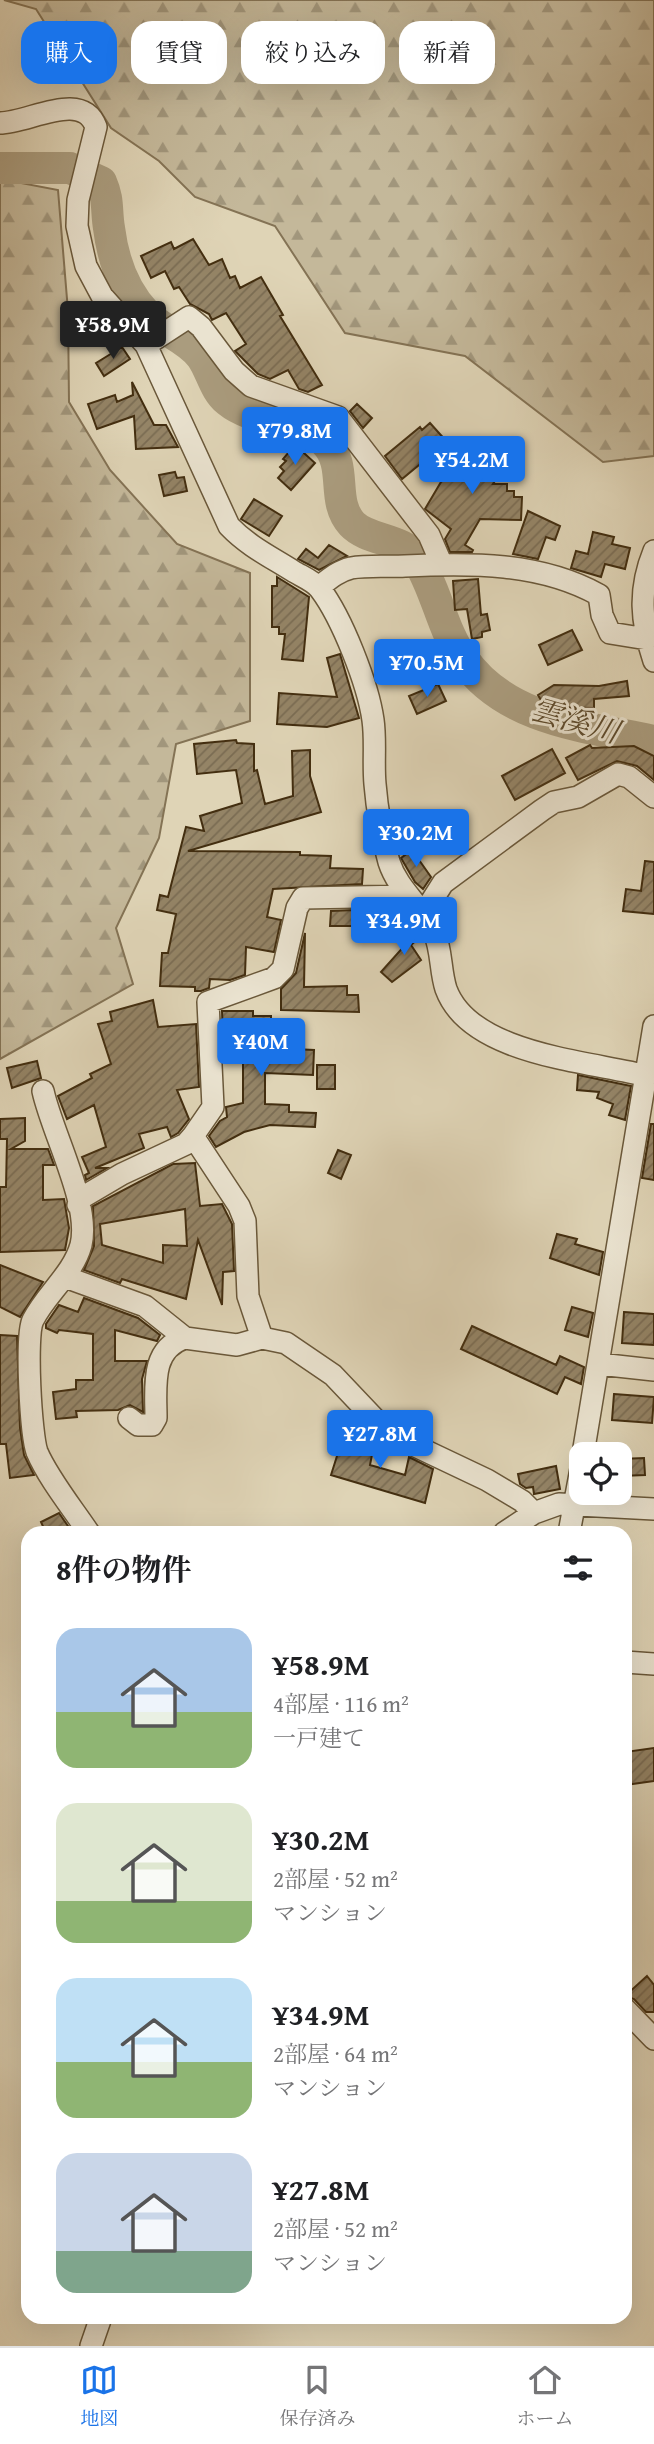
<!DOCTYPE html>
<html lang="ja">
<head>
<meta charset="utf-8">
<style>
	body { margin:0; font-family:"Gentium Book Plus","Noto Serif JP",serif; background:#f6f6f6; color:#202124; height:100vh; display:flex; flex-direction:column; font-size:26px; white-space:nowrap }
	* { box-sizing:border-box; margin:0 }
	p { font-size:23px; color:#757577 }
	.icon { flex:none; width:38px; height:38px; fill:none; stroke:currentColor; stroke-width:2; stroke-linecap:round; stroke-linejoin:round }
	.map { position:relative; flex:1; overflow:hidden }
	.panel { position:absolute; left:21px; top:1526px; width:611px; height:798px; display:flex; flex-direction:column; background:#fff; border-radius:21px; box-shadow:0 7px 28px #0002 }
	.panel>* { flex:none }
	.hud { position:absolute; left:21px; top:21px; width:612px; height:63px; display:flex; gap:14px }
	.controls { position:absolute; left:569px; top:1442px; display:grid; gap:14px }
	.controls a { display:grid; place-items:center; width:63px; height:63px; border-radius:14px; background:#fff; box-shadow:0 7px 28px #0002; font-size:35px }
	.price { position:absolute; translate:-50% -60px; padding:0 16px; border-radius:7px; background:#1a73e8; color:#fff; font-size:23px; line-height:46px; filter:drop-shadow(0 2px 4px #0008) }
	.price::after { content:''; position:absolute; left:50%; top:42px; width:21px; height:16px; margin-left:-10px; background:inherit; clip-path:polygon(0 0,100% 0,50% 100%) }
	.price.active { background:#222; color:#fff }
	ul { padding:0; list-style:none }
	li { display:flex; align-items:center; gap:21px; height:175px; padding:0 35px }
	li span { display:grid; place-items:center; flex:none; width:196px; height:140px; border-radius:21px; color:#555 }
	li>.icon { margin-inline-start:auto }
	span .icon { width:84px; height:84px; fill:#fffc; stroke-width:1 }
	li b { font-size:30px }
	h2 { display:flex; justify-content:space-between; align-items:center; height:84px; padding:0 35px; font-size:30px }
	.pill { padding:0 24px; border-radius:21px; background:#fff; box-shadow:0 7px 28px #0002; font-size:24px; line-height:63px }
	.pill.active { background:#1a73e8; color:#fff }
	.tab-bar { display:flex; justify-content:space-around; align-items:center; height:98px; border-top:2px solid #e0e0e0; background:#fff; font-size:19px; color:#757577 }
	.tab-bar a { display:grid; justify-items:center; gap:4px }
	.tab-bar .active { color:#1a73e8 }
	.map>svg:first-child { display:block }
	.forest { fill:url(#forest-firs); stroke:#847355; stroke-width:2 }
	.lines { fill:none; stroke-linecap:round; stroke-linejoin:round }
	.river { stroke:#aa9c7e; stroke-width:32 }
	.building { fill:url(#building-hatch); stroke:#432e10; stroke-width:2; fill-rule:evenodd }
	.minor-casing { stroke:#6a583a; stroke-width:24 }
	.minor { stroke:#eae3d0; stroke-width:21 }
	.labels { text-anchor:middle; stroke-width:6; stroke-linejoin:round; paint-order:stroke }
	.water-label { font-size:30px; font-style:italic; fill:#5d4a2c; stroke:#eae3d0 }
</style>
</head>
<body>
<div class="map">
<svg width="654" height="2346" viewBox="0 0 654 2346">
	<defs>
		<pattern id="forest-firs" width="22" height="20" patternUnits="userSpaceOnUse" patternTransform="scale(1.75)"><rect width="22" height="20" fill="#c4b89a"/><path d="M5 1l3.5 6h-7zM16 11l3.5 6h-7z" fill="#a1967c"/></pattern>
		<pattern id="building-hatch" width="6" height="6" patternUnits="userSpaceOnUse" patternTransform="scale(1.75)"><rect width="6" height="6" fill="#948466"/><path d="M-1 1l2-2M0 6l6-6M5 7l2-2" fill="none" stroke="#7a6c53"/></pattern>
	</defs>
	<rect width="100%" height="100%" fill="#dfd4b6"/>
	<filter id="stains"><feTurbulence type="fractalNoise" baseFrequency=".00286" numOctaves="4"/><feColorMatrix values="0 0 0 0 .2 0 0 0 0 .09 0 0 0 0 .02 0 0 0 .5 -.17"/></filter>
	<radialGradient id="worn" r=".72"><stop offset=".6" stop-color="#630" stop-opacity="0"/><stop offset="1" stop-color="#630" stop-opacity=".3"/></radialGradient>
	<path class="forest" d="M4 0H654V456L603 462 465 356 345 333 275 226 195 197 159 161 111 128 36 9Z
		M0 179 58 190 68 311 69 402 110 470 177 544 250 573V721L176 744 159 838 116 928 133 984 0 1059Z"/>
	<g class="lines">
		<path class="river" d="M0 168H70L101 182C109 200 106 210 109 228 113 260 124 291 146 314 162 331 186 337 201 356 211 369 214 390 228 401 256 424 298 415 325 442 349 466 330 500 352 524 368 541 403 538 417 559 437 590 442 631 464 660 507 721 588 727 654 741"/>
	</g>
	<path class="building" d="M193 239 209 265 222 259 230 278 235 276 240 288 261 277 283 315 280 316 322 385 308 392 299 389 288 370 270 379 258 374 235 351 246 344 226 313 212 320 209 314 190 304 179 287 174 289 165 271 151 278 141 256 171 242 174 249Z
		M122 347 130 359 104 376 96 363Z
		M132 382 154 425H166L178 447 136 449 134 416 97 429 88 404 115 395 117 402 133 395Z
		M357 404 372 418 363 428 350 411Z
		M430 423 447 442 402 479 385 456 420 427 422 430Z
		M467 438 506 463 493 484H507V491H514V497H522L521 520 480 519 465 545 473 550 472 552H450L445 539 451 529 425 509Z
		M295 445 315 463 291 490 278 478 284 471 280 467 286 461 283 459Z
		M175 472 177 478 184 477 187 491 164 496 159 475Z
		M254 499 282 516 269 536 241 519Z
		M528 511 560 526 555 540 546 537 538 559 513 554Z
		M593 532 614 537 612 544 630 548 625 569 605 564 601 577 571 568 576 551 588 554Z
		M329 545 347 556 319 570 298 559 306 549 318 558Z
		M277 577 309 597 303 661 282 659 285 634H279V627H272V586H277Z
		M478 579 481 615 487 614 490 630 482 632V637L472 639 467 609 455 610 453 581Z
		M572 630 582 650 548 665 539 645Z
		M340 654 359 718 327 727 277 724 279 693 337 697 327 658Z
		M627 681 629 696 594 699V708L545 707 538 695 554 685 599 686Z
		M438 684 446 701 417 714 409 696Z
		M236 740 237 743 254 744V771L257 770 265 804 293 796 292 751 310 750V776L321 812 188 851 300 852V855L331 856 330 868 363 869 362 884 273 889 267 917 281 920 274 952 246 947 245 975 230 980 210 979 209 988 201 991H195V987L160 986 162 953H168L176 914 157 910 160 895 168 897 186 827 204 831 200 816 242 803 236 770 197 774 194 744Z
		M590 745 592 748 634 746 654 756V780L637 766 617 761 578 780 566 758Z
		M552 749 565 773 515 800 502 776Z
		M412 850 431 877 423 889 415 882 401 858Z
		M645 861 654 862V914L623 911 626 889 641 891Z
		M354 910 353 926H330L331 911Z
		M415 926 421 936 411 945 421 960 392 982 381 972 407 943 402 931Z
		M305 933 304 987 347 986V995H358L359 1012 281 1010V989L296 973Z
		M153 1000 158 1027 196 1024 199 1087 177 1090 189 1119 178 1133 171 1137 167 1127 139 1134 144 1148 95 1168H107L86 1180 85 1175 89 1173 82 1157 106 1147 94 1105 67 1119 58 1096 92 1078 90 1074 111 1064 98 1024 112 1021 110 1012Z
		M222 1011H253V1016H271V1048L314 1050 313 1075 265 1073V1104L289 1105V1112L316 1113 315 1127 270 1125 244 1132 216 1147 209 1136 220 1121 227 1117 226 1107 243 1103V1039H223Z
		M37 1061 41 1078 12 1088 7 1068Z
		M317 1065H335V1089H317Z
		M578 1075 631 1086 625 1120 609 1115 613 1104 597 1098 599 1092 577 1090Z
		M25 1118V1141L11 1149H48L54 1165H43V1200L64 1199 69 1228 65 1250 0 1252V1187H6L7 1139H0V1119Z
		M651 1124H654V1180L642 1178Z
		M338 1150 351 1155 341 1179 328 1173Z
		M195 1163 200 1206 222 1204 232 1224 234 1271 223 1272 222 1305 198 1240 186 1299 122 1279 120 1283 84 1270 94 1246 93 1206 173 1164ZM185 1209 187 1246 163 1245V1263L102 1245 100 1224Z
		M557 1234 577 1239 575 1244 603 1252 599 1275 550 1258Z
		M0 1265 43 1282 20 1317 0 1307Z
		M84 1298 138 1318 160 1335 157 1341 115 1330V1361H147L142 1379 143 1412 130 1405 118 1410 76 1411 77 1417 56 1419 53 1392 76 1389V1380H93V1334L59 1330 57 1333 46 1328V1324L59 1305 78 1312Z
		M572 1307 593 1313 588 1337 565 1330Z
		M624 1312 654 1314V1345L622 1343Z
		M472 1326 556 1365 560 1356 584 1367 581 1384 565 1377 557 1394 461 1349Z
		M0 1335 17 1336 20 1428 24 1455 34 1475 10 1478 6 1444H0Z
		M614 1394 654 1397 652 1423 612 1420Z
		M361 1431 369 1432 375 1439 370 1465 405 1475 409 1457 433 1469 425 1503 331 1475 343 1437 359 1442Z
		M644 1458 645 1475 621 1476 620 1459Z
		M556 1466 560 1489 534 1494 533 1487 526 1488 520 1484 518 1474Z
		M59 1513 70 1529 61 1533H46L41 1522Z
		M654 1748V1781L625 1785V1752Z
		M647 1976 654 1985V2012H646L634 1999 625 1996Z"/>
	<g class="lines">
		<defs>
			<path id="minor" d="M0 123C29 123 82 89 96 127L78 200 77 226 86 266 102 296 146 345 229 526C248 546 271 557 293 571 301 576 314 581 320 589 342 618 368 684 373 720 376 741 373 763 375 784 377 809 382 837 389 862 398 890 422 906 434 932 442 950 440 971 446 989 470 1055 589 1061 647 1076
				M146 345 189 317 201 327 234 371 251 386 338 417 429 535 442 565
				M654 551C638 590 641 622 654 661
				M319 587C329 579 338 571 351 568 368 565 387 567 405 566 470 563 540 562 599 595L602 615 610 633 647 639
				M424 913 443 883 542 810 554 802 578 797 618 774 629 777 654 797
				M43 1091C52 1133 91 1204 81 1245 73 1274 46 1294 33 1320 25 1335 31 1436 37 1452 48 1478 73 1509 89 1533
				M78 1205 83 1197 122 1174 186 1144 193 1136
				M65 1277 145 1306 185 1338 237 1345 262 1338 286 1343 333 1375 388 1433 487 1480 522 1501 534 1513
				M262 1338 248 1296 245 1221 239 1206 193 1136 213 1107 208 1002 274 978 283 969 297 908 303 898 408 896
				M599 1364 654 1370
				M129 1418 138 1425H152L156 1418C156 1388 150 1349 185 1338
				M583 1454 654 1026
				M504 1533 534 1513 559 1504 654 1509
				M569 1533 581 1469
				M625 1662 654 1664
				M625 2009 654 2039
				M91 2346 101 2317"/>
		</defs>
		<use href="#minor" class="minor-casing"/>
		<use href="#minor" class="minor"/>
	</g>
	<g class="labels">
		<g class="water-label">
			<text transform="translate(575 721) rotate(16)" y="10">雲溪川</text>
		</g>
	</g>
	<rect width="100%" height="100%" filter="url(#stains)"/>
	<rect width="100%" height="100%" fill="url(#worn)"/>
</svg>
<div class="controls">
<a><svg class="icon" aria-label="locate" viewBox="0 0 24 24"><circle cx="12" cy="12" r="6"/><path d="M12 2v4M12 18v4M2 12h4M18 12h4"/></svg></a>
</div>
<b class="price active" style="left:113px;top:361px">¥58.9M</b>
<b class="price" style="left:295px;top:467px">¥79.8M</b>
<b class="price" style="left:472px;top:496px">¥54.2M</b>
<b class="price" style="left:427px;top:699px">¥70.5M</b>
<b class="price" style="left:416px;top:869px">¥30.2M</b>
<b class="price" style="left:404px;top:957px">¥34.9M</b>
<b class="price" style="left:261px;top:1078px">¥40M</b>
<b class="price" style="left:380px;top:1470px">¥27.8M</b>
<div class="hud">
<a class="pill active">購入</a>
<a class="pill">賃貸</a>
<a class="pill">絞り込み</a>
<a class="pill">新着</a>
</div>
<section class="panel">
<h2>8件の物件<svg class="icon" aria-label="filters" viewBox="0 0 24 24"><path d="M4 7h16M4 17h16"/><circle cx="9" cy="7" r="2"/><circle cx="15" cy="17" r="2"/></svg></h2>
<ul>
<li><span style="background:linear-gradient(#a9c7e8 60%,#8fb573 0)"><svg class="icon" aria-label="home" viewBox="0 0 24 24"><path d="M3 11l9-7 9 7M6 9v11h12V9"/></svg></span><div><b>¥58.9M</b><p>4部屋 · 116 m²</p><p>一戸建て</p></div></li>
<li><span style="background:linear-gradient(#dfe7d0 70%,#8fb573 0)"><svg class="icon" aria-label="home" viewBox="0 0 24 24"><path d="M3 11l9-7 9 7M6 9v11h12V9"/></svg></span><div><b>¥30.2M</b><p>2部屋 · 52 m²</p><p>マンション</p></div></li>
<li><span style="background:linear-gradient(#bfe0f5 60%,#8fb573 0)"><svg class="icon" aria-label="home" viewBox="0 0 24 24"><path d="M3 11l9-7 9 7M6 9v11h12V9"/></svg></span><div><b>¥34.9M</b><p>2部屋 · 64 m²</p><p>マンション</p></div></li>
<li><span style="background:linear-gradient(#c9d6e8 70%,#7fa58c 0)"><svg class="icon" aria-label="home" viewBox="0 0 24 24"><path d="M3 11l9-7 9 7M6 9v11h12V9"/></svg></span><div><b>¥27.8M</b><p>2部屋 · 52 m²</p><p>マンション</p></div></li>
</ul>
</section>
</div>
<nav class="tab-bar">
<a class="active"><svg class="icon" aria-label="map" viewBox="0 0 24 24"><path d="M3 6l6-2 6 2 6-2v14l-6 2-6-2-6 2zM9 4v14M15 6v14"/></svg>地図</a>
<a><svg class="icon" aria-label="saved" viewBox="0 0 24 24"><path d="M7 4h10v16l-5-4-5 4z"/></svg>保存済み</a>
<a><svg class="icon" aria-label="home" viewBox="0 0 24 24"><path d="M3 11l9-7 9 7M6 9v11h12V9"/></svg>ホーム</a>
</nav>
</body>
</html>
